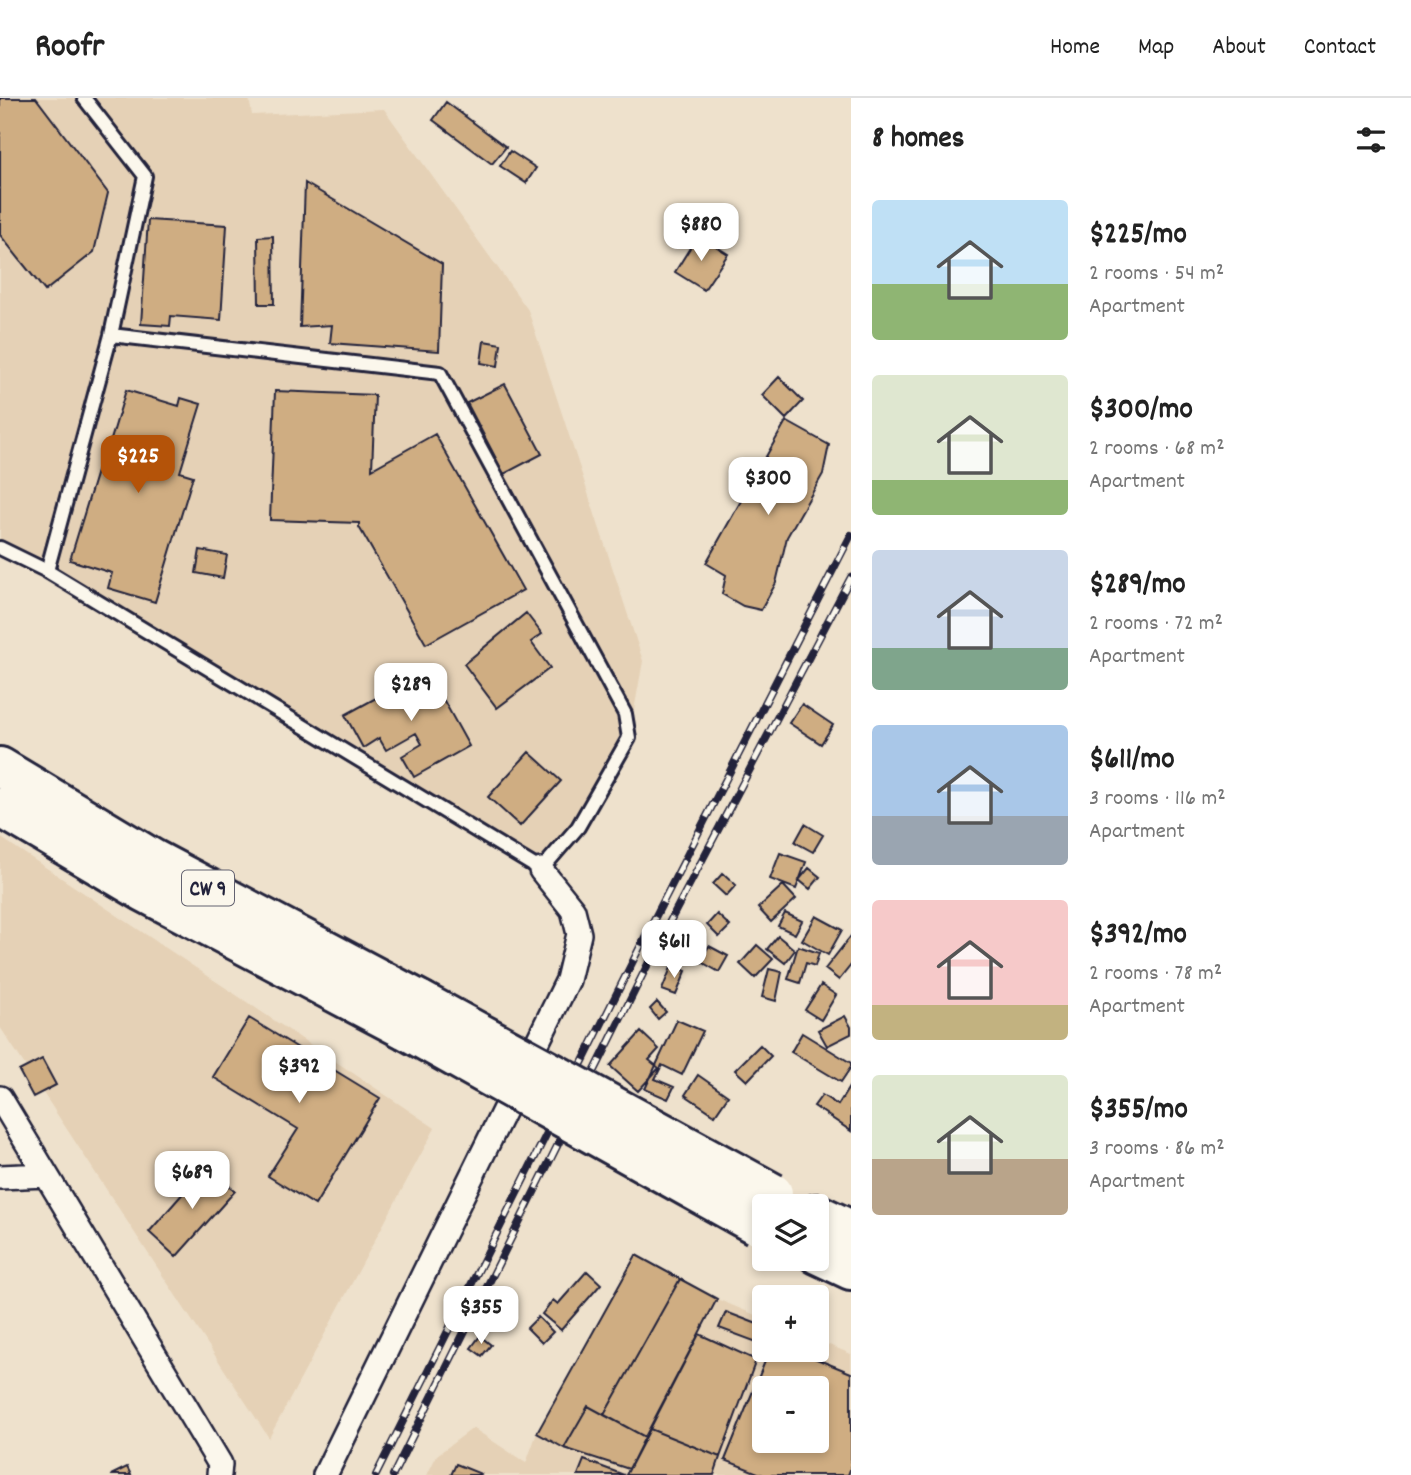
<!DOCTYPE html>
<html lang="en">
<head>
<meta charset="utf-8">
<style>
	body { margin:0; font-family:Dekko,sans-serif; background:#f2f2f2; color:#222; height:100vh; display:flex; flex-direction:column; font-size:26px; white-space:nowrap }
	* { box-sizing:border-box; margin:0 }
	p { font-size:23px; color:#767676 }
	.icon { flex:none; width:38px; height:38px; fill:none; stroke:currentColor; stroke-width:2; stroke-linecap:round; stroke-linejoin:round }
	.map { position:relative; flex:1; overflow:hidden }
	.drawer { display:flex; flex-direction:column; background:#fff; width:560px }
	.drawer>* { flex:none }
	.buttons { position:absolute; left:752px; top:1096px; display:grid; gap:14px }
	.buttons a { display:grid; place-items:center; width:77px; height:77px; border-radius:7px; background:#fff; box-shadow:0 4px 10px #0003; font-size:35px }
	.price { position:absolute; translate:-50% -60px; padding:0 16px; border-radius:14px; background:#fff; color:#222; font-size:23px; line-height:46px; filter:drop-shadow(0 2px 4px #0008) }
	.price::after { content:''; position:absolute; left:50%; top:42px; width:21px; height:16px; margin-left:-10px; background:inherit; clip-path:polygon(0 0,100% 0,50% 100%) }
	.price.on { background:#b45309; color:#fff }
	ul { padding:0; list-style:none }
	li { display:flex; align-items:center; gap:21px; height:175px; padding:0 21px }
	li span { display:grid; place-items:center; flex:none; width:196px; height:140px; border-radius:7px; color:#555 }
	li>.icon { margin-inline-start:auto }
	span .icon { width:84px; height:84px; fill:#fffc; stroke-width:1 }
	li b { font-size:30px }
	h2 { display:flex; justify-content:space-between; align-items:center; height:84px; padding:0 21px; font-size:30px }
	header { display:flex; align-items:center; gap:42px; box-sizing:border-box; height:98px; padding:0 35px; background:#fff; border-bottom:2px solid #e0e0e0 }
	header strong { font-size:33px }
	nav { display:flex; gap:38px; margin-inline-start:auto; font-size:24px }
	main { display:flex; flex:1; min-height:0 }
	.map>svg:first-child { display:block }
	.built { fill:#e5d1b6; fill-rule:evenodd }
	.building { fill:#cfad82; stroke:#22223b; stroke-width:2; fill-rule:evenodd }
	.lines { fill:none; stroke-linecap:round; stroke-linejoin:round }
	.lane-casing { stroke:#22223b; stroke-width:18 }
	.street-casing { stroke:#22223b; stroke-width:28 }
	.highway-casing { stroke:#22223b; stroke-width:44 }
	.lane { stroke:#fbf7ec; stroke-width:12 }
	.street { stroke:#fbf7ec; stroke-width:23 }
	.highway { stroke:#fbf7ec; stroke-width:38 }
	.rail-casing { stroke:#22223b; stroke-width:8 }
	.rail { stroke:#fbf7ec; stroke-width:5; stroke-dasharray:16; stroke-linecap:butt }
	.highway-bridge-casing { stroke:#22223b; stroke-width:44; stroke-linecap:butt }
	.highway-bridge { stroke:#fbf7ec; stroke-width:38 }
	.labels { text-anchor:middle; stroke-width:7; stroke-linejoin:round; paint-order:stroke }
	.shield { fill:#fbf7ec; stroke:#636270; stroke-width:2 }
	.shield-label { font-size:21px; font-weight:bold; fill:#22223b }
</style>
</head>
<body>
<header>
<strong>Roofr</strong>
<nav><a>Home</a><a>Map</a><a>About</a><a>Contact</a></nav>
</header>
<main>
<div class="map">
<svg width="851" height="1377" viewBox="0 0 851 1377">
	<rect width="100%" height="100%" fill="#eee1cc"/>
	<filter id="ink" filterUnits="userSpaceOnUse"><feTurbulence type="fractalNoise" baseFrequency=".0143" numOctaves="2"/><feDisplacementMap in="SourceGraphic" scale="14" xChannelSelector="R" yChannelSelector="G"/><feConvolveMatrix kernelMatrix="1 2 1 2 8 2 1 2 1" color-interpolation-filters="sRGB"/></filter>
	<g filter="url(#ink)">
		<path class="built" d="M0 0H249L252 17 384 11 528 212 643 563 629 640 578 729 541 772 0 450Z
			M0 739 435 1030 269 1340 0 929Z
			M636 1157 717 1201 765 1221V1251H817V1242L851 1256V1377H427L437 1357 473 1330 526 1365 537 1335ZM765 1290H817V1342H765Z"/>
		<path class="building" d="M0 0H36L108 95 94 154 45 193 0 137Z
			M446 4 506 49 492 66 433 22Z
			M510 53 536 70 526 85 500 68Z
			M305 85 442 166 439 253 330 245 332 227 300 229Z
			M148 122 227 127 221 222 171 218 170 228 141 226Z
			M698 137 728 156 704 192 675 174Z
			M273 138 274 206H259L258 139Z
			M484 243 501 246 498 268 481 265Z
			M779 279 803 303 786 321 762 297Z
			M505 286 542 356 504 376 467 305Z
			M126 292 179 308 181 300 201 306 180 374 193 378 155 504 108 490 112 475 70 462 103 354 107 355Z
			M275 293 375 297 372 371 435 336 523 492 426 546 359 429V425L270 422Z
			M786 323 829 347 823 376 787 439 776 485 761 512 743 508 722 496 726 477 706 465Z
			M200 452 227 457 223 480 196 475Z
			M526 515 542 536 531 544 550 570 497 610 464 566Z
			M427 572 469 648 414 679 402 658 422 646 416 635 386 652 379 640 363 650 345 617Z
			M802 606 833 627 821 646 789 625Z
			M529 654 561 683 520 728 488 699Z
			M805 726 823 737 813 754 795 744Z
			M780 755 806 764 796 791 770 781Z
			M809 770 820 779 810 791 799 782Z
			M723 775 736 787 726 798 713 786Z
			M783 787 796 801 771 824 758 810Z
			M785 815 802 823 795 836 778 828Z
			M717 816 730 828 719 839 707 827Z
			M816 818 842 832 828 857 802 842Z
			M778 838 795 852 785 865 767 851Z
			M851 838V867L839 882 825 871Z
			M757 847 773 861 755 880 740 866Z
			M709 848 728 858 719 874 700 863Z
			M798 848 819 855 815 868 806 865 800 885 788 881Z
			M672 867 686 873 676 897 662 892Z
			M769 871 782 874 776 903 762 899Z
			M821 887 836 897 821 922 805 912Z
			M657 904 666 914 658 921 650 911Z
			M845 918 851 929V936L827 948 818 932Z
			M249 920 380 1000 315 1107 268 1078 298 1031 213 979Z
			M677 922 703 933 682 977 662 967 655 981 674 989 668 1001 645 991Z
			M641 934 659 951 649 962 659 970 638 993 610 968Z
			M802 935 851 965V969L841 984 791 954Z
			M760 947 771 958 747 983 735 972Z
			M42 961 56 987 33 999 19 973Z
			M698 977 728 998 715 1017 685 997Z
			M851 986V1033L814 1008 822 997 838 1007Z
			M207 1068 235 1093 176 1159 149 1134Z
			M636 1157 680 1181 604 1317 588 1308 564 1350 537 1335Z
			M587 1173 601 1186 561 1232 542 1216 553 1202 558 1206Z
			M680 1181 717 1201 645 1339 604 1317Z
			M726 1214 765 1229 762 1246 719 1230Z
			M538 1219 553 1234 542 1245 527 1230Z
			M699 1236 756 1262 720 1359 650 1331Z
			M480 1238 491 1247 482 1258 471 1250Z
			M770 1251H792L851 1275V1369L848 1377H763L725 1362ZM765 1290H817V1342H765Z
			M588 1308 645 1339 629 1371 564 1350Z
			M650 1331 720 1359 714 1377H626Z
			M584 1362 624 1377H578Z
			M456 1366 481 1376 480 1377H451Z
			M127 1369 131 1377H111Z"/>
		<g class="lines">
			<defs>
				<path id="lane" d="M0 450 47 473 541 772 578 729 629 640 625 616 440 275 111 237
					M47 473 111 237 145 78 84 0"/>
				<path id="street" d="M0 1000 220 1366 219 1377
					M0 1079 46 1077
					M325 1377 568 882 579 836 573 812 541 772"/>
				<path id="highway" d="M0 669 153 761 421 903
					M0 709 144 794 406 932
					M817 1116 851 1132
					M817 1156 851 1172"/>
			</defs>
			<use href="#lane" class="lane-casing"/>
			<use href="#street" class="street-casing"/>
			<use href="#highway" class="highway-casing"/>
			<use href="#lane" class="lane"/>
			<use href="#street" class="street"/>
			<use href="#highway" class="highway"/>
			<defs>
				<path id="rail" d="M376 1377 644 841 851 437
					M393 1377 657 848 851 479"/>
			</defs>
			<use href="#rail" class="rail-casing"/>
			<use href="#rail" class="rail"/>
			<defs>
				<path id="highway-bridge" d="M421 903 773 1095
					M406 932 756 1127"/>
			</defs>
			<use href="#highway-bridge" class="highway-bridge-casing"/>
			<use href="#highway-bridge" class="highway-bridge"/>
		</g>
	</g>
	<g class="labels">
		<rect class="shield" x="182" y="772.5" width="52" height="35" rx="5"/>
		<g class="shield-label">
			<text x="208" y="797">CW 9</text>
		</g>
	</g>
</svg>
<div class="buttons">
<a><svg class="icon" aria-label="layers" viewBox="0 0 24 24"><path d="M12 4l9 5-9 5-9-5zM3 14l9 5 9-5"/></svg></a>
<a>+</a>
<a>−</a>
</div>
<b class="price" style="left:701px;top:165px">$880</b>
<b class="price on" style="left:138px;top:397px">$225</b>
<b class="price" style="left:768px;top:419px">$300</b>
<b class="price" style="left:411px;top:625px">$289</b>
<b class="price" style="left:674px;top:882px">$611</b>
<b class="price" style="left:299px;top:1007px">$392</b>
<b class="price" style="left:192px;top:1113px">$689</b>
<b class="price" style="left:481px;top:1248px">$355</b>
</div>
<section class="drawer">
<h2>8 homes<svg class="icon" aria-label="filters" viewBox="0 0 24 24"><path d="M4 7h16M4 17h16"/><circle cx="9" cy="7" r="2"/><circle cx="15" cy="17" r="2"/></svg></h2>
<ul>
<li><span style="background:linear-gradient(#bfe0f5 60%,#8fb573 0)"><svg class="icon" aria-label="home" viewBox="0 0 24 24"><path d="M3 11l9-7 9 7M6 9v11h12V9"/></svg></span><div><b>$225/mo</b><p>2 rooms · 54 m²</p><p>Apartment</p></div></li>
<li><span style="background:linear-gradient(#dfe7d0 75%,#8fb573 0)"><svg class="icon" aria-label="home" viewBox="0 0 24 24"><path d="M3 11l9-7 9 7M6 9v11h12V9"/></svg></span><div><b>$300/mo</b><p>2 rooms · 68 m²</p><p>Apartment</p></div></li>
<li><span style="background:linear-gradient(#c9d6e8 70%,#7fa58c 0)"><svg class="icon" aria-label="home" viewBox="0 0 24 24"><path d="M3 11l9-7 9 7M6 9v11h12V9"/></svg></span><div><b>$289/mo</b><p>2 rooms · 72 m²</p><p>Apartment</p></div></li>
<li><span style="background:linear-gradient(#a9c7e8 65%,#9aa5b1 0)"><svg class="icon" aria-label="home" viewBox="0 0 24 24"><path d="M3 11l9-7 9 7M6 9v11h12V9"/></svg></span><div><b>$611/mo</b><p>3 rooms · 116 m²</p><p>Apartment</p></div></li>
<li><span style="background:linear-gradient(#f6c9c9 75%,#c2b280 0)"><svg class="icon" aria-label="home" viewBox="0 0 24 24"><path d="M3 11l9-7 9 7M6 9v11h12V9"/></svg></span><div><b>$392/mo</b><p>2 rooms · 78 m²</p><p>Apartment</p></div></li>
<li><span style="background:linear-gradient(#dfe7d0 60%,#b9a48a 0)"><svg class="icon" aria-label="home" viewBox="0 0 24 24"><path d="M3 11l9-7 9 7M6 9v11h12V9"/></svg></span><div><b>$355/mo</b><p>3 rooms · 86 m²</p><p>Apartment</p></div></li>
</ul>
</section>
</main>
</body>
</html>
